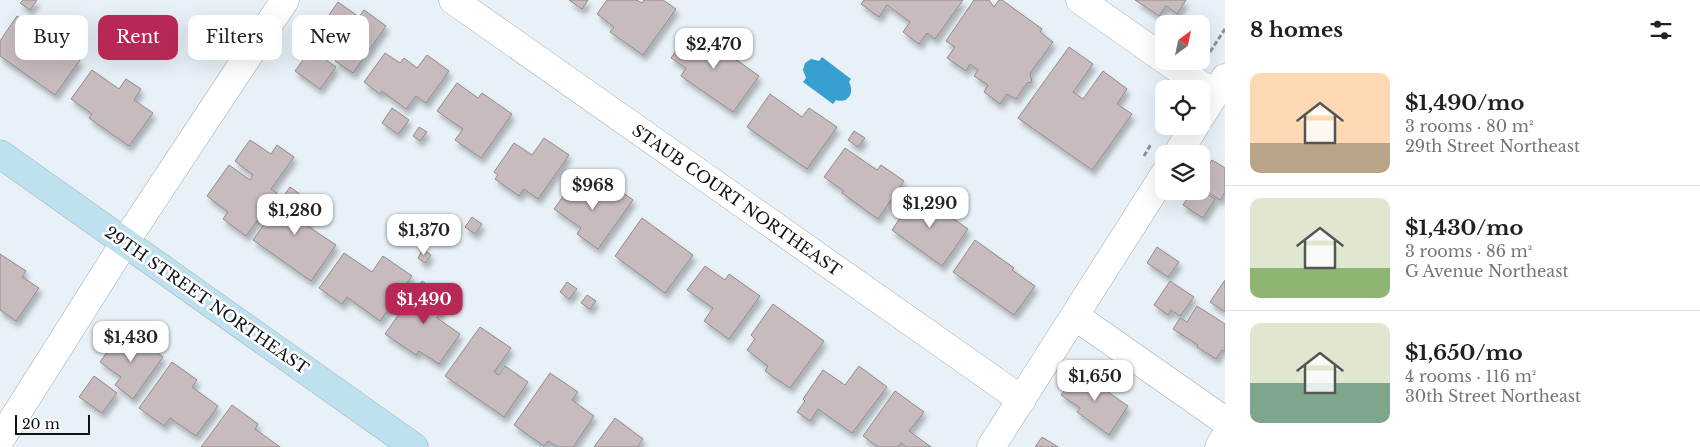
<!DOCTYPE html>
<html lang="en">
<head>
<meta charset="utf-8">
<style>
	body { margin:0; font-family:"Libre Baskerville",serif; background:#f6f6f6; color:#202124; height:100vh; display:flex; flex-direction:column; font-size:19px; white-space:nowrap }
	* { box-sizing:border-box; margin:0 }
	p { font-size:16px; color:#757577 }
	.icon { flex:none; width:28px; height:28px; fill:none; stroke:currentColor; stroke-width:2; stroke-linecap:round; stroke-linejoin:round }
	.map { position:relative; flex:1; overflow:hidden }
	.panel { display:flex; flex-direction:column; background:#fff; width:475px }
	.panel>* { flex:none }
	.guide { position:absolute; left:15px; top:15px; width:475px; height:45px; display:flex; gap:10px }
	.needle { width:32px; rotate:33deg }
	.buttons { position:absolute; left:1155px; top:15px; display:grid; gap:10px }
	.buttons a { display:grid; place-items:center; width:55px; height:55px; border-radius:10px; background:#fff; box-shadow:0 5px 20px #0002; font-size:25px }
	.scale { position:absolute; left:15px; bottom:12px; width:75px; box-sizing:border-box; padding-left:5px; border:2px solid #101315; border-top:0; font-size:14px; line-height:18px; white-space:nowrap; color:#101315; -webkit-text-stroke:4px #fff; paint-order:stroke }
	.price { position:absolute; translate:-50% -42px; padding:0 11px; border-radius:10px; background:#fff; color:#222; font-size:16px; line-height:32px; filter:drop-shadow(0 1px 2px #0008) }
	.price::after { content:''; position:absolute; left:50%; top:30px; width:15px; height:11px; margin-left:-8px; background:inherit; clip-path:polygon(0 0,100% 0,50% 100%) }
	.price.selected { background:#b82855; color:#fff }
	ul { padding:0; list-style:none }
	li { display:flex; align-items:center; gap:15px; height:125px; padding:0 25px }
	li+li { border-top:1px solid #e0e0e0 }
	li span { display:grid; place-items:center; flex:none; width:140px; height:100px; border-radius:10px; color:#555 }
	li>.icon { margin-inline-start:auto }
	span .icon { width:60px; height:60px; fill:#fffc; stroke-width:1 }
	li b { font-size:21px }
	h2 { display:flex; justify-content:space-between; align-items:center; height:60px; padding:0 25px; font-size:21px }
	.chip { padding:0 18px; border-radius:10px; background:#fff; box-shadow:0 5px 20px #0002; font-size:18px; line-height:45px }
	.chip.selected { background:#b82855; color:#fff }
	main { display:flex; flex:1; min-height:0 }
	.map>svg:first-child { display:block }
	.water { fill:#36a0d0 }
	.building { fill:#c7bbbd; stroke:#958a8b; filter:url(#shadow) }
	.lines { fill:none; stroke-linecap:round; stroke-linejoin:round }
	.street-casing { stroke:#a1abb1; stroke-width:29 }
	.secondary-casing { stroke:#a1abb1; stroke-width:29 }
	.path { stroke:#8d9499; stroke-width:3; stroke-dasharray:5 2.5; stroke-linecap:butt }
	.street { stroke:#fff; stroke-width:28 }
	.secondary { stroke:#bee1f0; stroke-width:28 }
	.labels { text-anchor:middle; stroke-width:5; stroke-linejoin:round; paint-order:stroke }
	.street-label { font-size:16px; fill:#101315; stroke:#fff }
</style>
</head>
<body>
<main>
<div class="map">
<svg width="1225" height="447" viewBox="0 0 1225 447">
	<defs>
		<filter id="shadow"><feDropShadow dx="3" dy="5.5" stdDeviation="2.5" flood-color="#0004"/></filter>
	</defs>
	<rect width="100%" height="100%" fill="#e7f1f7"/>
	<path class="water" d="M822 57 851 79 849 82C855 93 848 104 836 100L833 104 803 82 806 78 803 70 805 63 811 59 819 61Z"/>
	<path class="building" d="M23 0H37L30 10 20 3Z
		M569 0H588L582 9Z
		M607 0H637L642 3 644 0H663L676 9 643 55 610 32 614 27 597 14Z
		M864 0H963L935 39 927 33 919 44 903 32 910 22 887 5 879 17 861 4Z
		M974 0H989L994 7 999 0H1002L1042 29 1040 32 1053 42 1030 73 1032 82 1027 83 1016 99 1007 94 1000 104 984 92 988 85 974 76 978 70 970 64 966 71 947 58 955 47 946 41Z
		M1135 0H1186L1177 14 1166 6 1159 16Z
		M338 2 359 17 364 10 386 26 353 73 335 61 342 50 317 32Z
		M17 16 56 44 62 35 80 47 74 56 80 60 55 95 0 56V41Z
		M692 28 759 76 733 112 681 76 686 68 671 58Z
		M1069 47 1093 64 1073 92 1083 99 1103 71 1127 89 1117 104 1132 114 1092 170 1018 118Z
		M311 49 336 67 320 89 295 71Z
		M385 53 400 63 404 58 417 68 427 55 449 71 426 103 416 96 406 109 382 91 380 94 364 82Z
		M92 70 119 89 126 79 141 89 134 100 153 113 129 146 89 118 92 114 71 99Z
		M457 83 478 98 482 93 512 114 481 158 455 140 463 129 437 111Z
		M770 94 802 117 809 108 837 127 807 169 747 127Z
		M392 108 409 120 398 134 382 123Z
		M419 127 427 132 420 141 413 136Z
		M854 131 865 138 858 147 848 140Z
		M544 138 569 155 538 199 524 189 519 196 495 179 498 175 494 172 514 143 532 155Z
		M250 140 271 154 277 145 294 157 271 189 277 193 246 236 223 219 228 212 207 196 229 165 250 180 253 175 235 161Z
		M845 148 877 170 881 165 904 181 878 219 842 193 844 191 824 177Z
		M1212 160 1225 168V192L1220 200 1201 188V177Z
		M575 180 600 199 611 184 633 200 598 249 577 234 581 228 554 209Z
		M290 187 318 207 306 225 336 245 311 281 253 240Z
		M1201 190 1215 199 1203 218 1183 205 1192 191Z
		M917 193 968 229 942 266 892 230Z
		M472 217 482 224 475 234 465 227Z
		M642 218 693 255 665 293 615 256Z
		M975 240 1014 268 1012 270 1035 286 1014 315 953 272Z
		M1157 247 1179 262 1168 277 1147 263Z
		M423 249 431 255 425 263 418 258Z
		M344 253 372 272 383 256 412 276 380 321 347 297 342 304 319 288Z
		M0 254 26 271 22 277 39 288 16 321 0 310Z
		M705 266 725 280 729 274 760 296 729 339 704 321 713 308 687 290Z
		M1225 280V312L1210 302Z
		M422 281 449 300 437 318 460 334 439 364 419 351 416 355 385 334Z
		M1170 281 1194 297 1180 316 1171 310 1168 315 1154 305Z
		M567 282 577 289 569 299 560 292Z
		M587 295 596 301 590 309 581 303Z
		M773 304 824 341 790 388 765 371 768 366 747 350 755 339 751 335Z
		M1197 306 1225 324V352L1222 350 1216 359 1197 347 1198 345 1173 329 1180 318 1187 322Z
		M480 327 511 348 494 372 499 375 505 366 528 382 504 417 445 376Z
		M122 331 137 343 139 339 163 357 133 399 115 385 121 377 100 362Z
		M172 362 197 380 192 387 218 406 196 436 170 418 164 426 139 408Z
		M859 366 887 387 852 433 818 409 810 421 797 412 805 401 803 399 823 370 845 385Z
		M1078 371 1086 377 1089 373 1098 379 1095 383 1128 406 1109 435 1077 412 1080 408 1061 395Z
		M550 373 578 392 572 400 594 416 573 447H558L548 441 544 446 514 425Z
		M94 376 117 393 102 413 79 397Z
		M895 391 924 412 909 431 931 447H906L901 443 898 447H878L863 436Z
		M232 405 258 424 255 429 280 447H201Z
		M615 418 643 439 637 447H594Z
		M1042 437 1058 447H1035Z"/>
	<g class="lines">
		<defs>
			<path id="street" d="M453 0 1022 400
				M1080 0 1164 59
				M1167 61 1215 95
				M1201 116 1225 78
				M1177 154 1195 126
				M1075 316 1225 421
				M0 440 125 242 285 0
				M991 447 1164 175
				M1219 447 1225 437"/>
			<path id="secondary" d="M0 154 414 447"/>
		</defs>
		<use href="#street" class="street-casing"/>
		<use href="#secondary" class="secondary-casing"/>
		<path class="path" d="M1206 58 1225 29
			M1144 156 1151 144"/>
		<use href="#street" class="street"/>
		<use href="#secondary" class="secondary"/>
	</g>
	<g class="labels">
		<g class="street-label">
			<text transform="translate(737 200) rotate(35)" y="6">STAUB COURT NORTHEAST</text>
			<text transform="translate(207 300) rotate(35)" y="6">29TH STREET NORTHEAST</text>
		</g>
	</g>
</svg>
<div class="buttons">
<a><svg class="needle" viewBox="-14 -14 28 28"><path d="M0-13l5 13h-10z" fill="#e53935"/><path d="M0 13l5-13h-10z" fill="#757577"/></svg></a>
<a><svg class="icon" aria-label="locate" viewBox="0 0 24 24"><circle cx="12" cy="12" r="6"/><path d="M12 2v4M12 18v4M2 12h4M18 12h4"/></svg></a>
<a><svg class="icon" aria-label="layers" viewBox="0 0 24 24"><path d="M12 4l9 5-9 5-9-5zM3 14l9 5 9-5"/></svg></a>
</div>
<div class="scale">20 m</div>
<b class="price" style="left:714px;top:70px">$2,470</b>
<b class="price" style="left:593px;top:211px">$968</b>
<b class="price" style="left:930px;top:229px">$1,290</b>
<b class="price" style="left:295px;top:236px">$1,280</b>
<b class="price" style="left:424px;top:256px">$1,370</b>
<b class="price selected" style="left:424px;top:325px">$1,490</b>
<b class="price" style="left:131px;top:363px">$1,430</b>
<b class="price" style="left:1095px;top:402px">$1,650</b>
<div class="guide">
<a class="chip">Buy</a>
<a class="chip selected">Rent</a>
<a class="chip">Filters</a>
<a class="chip">New</a>
</div>
</div>
<section class="panel">
<h2>8 homes<svg class="icon" aria-label="filters" viewBox="0 0 24 24"><path d="M4 7h16M4 17h16"/><circle cx="9" cy="7" r="2"/><circle cx="15" cy="17" r="2"/></svg></h2>
<ul>
<li><span style="background:linear-gradient(#ffd9b3 70%,#b9a48a 0)"><svg class="icon" aria-label="home" viewBox="0 0 24 24"><path d="M3 11l9-7 9 7M6 9v11h12V9"/></svg></span><div><b>$1,490/mo</b><p>3 rooms · 80 m²</p><p>29th Street Northeast</p></div></li>
<li><span style="background:linear-gradient(#dfe7d0 70%,#8fb573 0)"><svg class="icon" aria-label="home" viewBox="0 0 24 24"><path d="M3 11l9-7 9 7M6 9v11h12V9"/></svg></span><div><b>$1,430/mo</b><p>3 rooms · 86 m²</p><p>G Avenue Northeast</p></div></li>
<li><span style="background:linear-gradient(#dfe7d0 60%,#7fa58c 0)"><svg class="icon" aria-label="home" viewBox="0 0 24 24"><path d="M3 11l9-7 9 7M6 9v11h12V9"/></svg></span><div><b>$1,650/mo</b><p>4 rooms · 116 m²</p><p>30th Street Northeast</p></div></li>
</ul>
</section>
</main>
</body>
</html>
